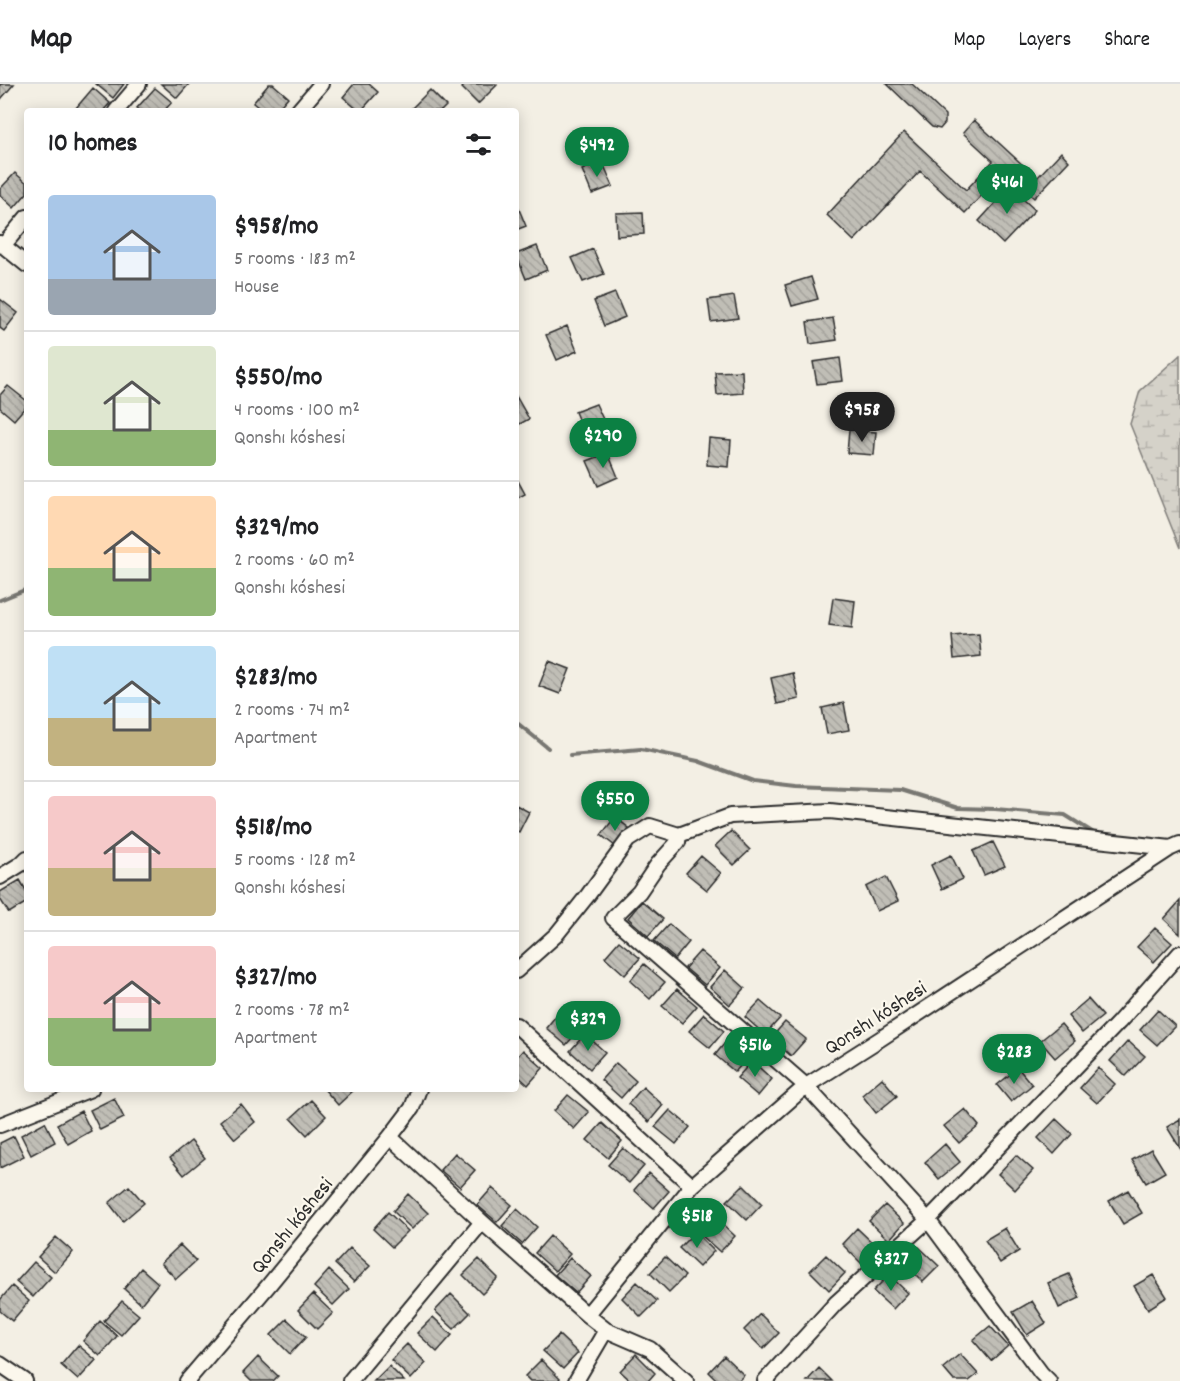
<!DOCTYPE html>
<html lang="en">
<head>
<meta charset="utf-8">
<style>
	body { margin:0; font-family:Dekko,sans-serif; background:#f2f2f2; color:#202124; height:100vh; display:flex; flex-direction:column; font-size:22px; white-space:nowrap }
	* { box-sizing:border-box; margin:0 }
	p { font-size:20px; color:#757577 }
	.icon { flex:none; width:33px; height:33px; fill:none; stroke:currentColor; stroke-width:2; stroke-linecap:round; stroke-linejoin:round }
	.map { position:relative; flex:1; overflow:hidden }
	.sheet { position:absolute; left:24px; top:24px; width:495px; height:984px; display:flex; flex-direction:column; background:#fff; border-radius:6px; box-shadow:0 3px 15px #0003 }
	.sheet>* { flex:none }
	.price { position:absolute; translate:-50% -51px; padding:0 14px; border-radius:21px; background:#0b8043; color:#fff; font-size:20px; line-height:39px; filter:drop-shadow(0 2px 3px #0008) }
	.price::after { content:''; position:absolute; left:50%; top:36px; width:18px; height:14px; margin-left:-9px; background:inherit; clip-path:polygon(0 0,100% 0,50% 100%) }
	.price.on { background:#222; color:#fff }
	ul { padding:0; list-style:none }
	li { display:flex; align-items:center; gap:18px; height:150px; padding:0 24px }
	li+li { border-top:2px solid #e0e0e0 }
	li span { display:grid; place-items:center; flex:none; width:168px; height:120px; border-radius:6px; color:#555 }
	li>.icon { margin-inline-start:auto }
	span .icon { width:72px; height:72px; fill:#fffc; stroke-width:1 }
	li b { font-size:26px }
	h2 { display:flex; justify-content:space-between; align-items:center; height:72px; padding:0 24px; font-size:26px }
	header { display:flex; align-items:center; gap:36px; box-sizing:border-box; height:84px; padding:0 30px; background:#fff; border-bottom:2px solid #e0e0e0 }
	header strong { font-size:28px }
	nav { display:flex; gap:33px; margin-inline-start:auto; font-size:21px }
	.map>svg:first-child { display:block }
	.wetland { fill:url(#wetland-marsh); stroke:#807e7a; stroke-width:1.5 }
	.lines { fill:none; stroke-linecap:round; stroke-linejoin:round }
	.stream { stroke:#787772; stroke-width:4 }
	.building { fill:url(#building-back-hatch); stroke:#2b2b2b; stroke-width:1.5 }
	.minor-casing { stroke:#2b2b2b; stroke-width:18 }
	.minor { stroke:#fbf7ec; stroke-width:14 }
	.labels { text-anchor:middle; stroke-width:4.5; stroke-linejoin:round; paint-order:stroke }
	.street-label { font-size:21px; fill:#2b2b2b; stroke:#fbf7ec }
</style>
</head>
<body>
<header>
<strong>Map</strong>
<nav><a>Map</a><a>Layers</a><a>Share</a></nav>
</header>
<div class="map">
<svg width="1180" height="1297" viewBox="0 0 1180 1297">
	<defs>
		<pattern id="wetland-marsh" width="20" height="14" patternUnits="userSpaceOnUse" patternTransform="scale(1.5)"><rect width="20" height="14" fill="#d5d2c9"/><path d="M1 5h8M5 5V1M11 12h8M15 12V8" fill="none" stroke="#b7b4ad"/></pattern>
		<pattern id="building-back-hatch" width="6" height="6" patternUnits="userSpaceOnUse" patternTransform="scale(1.5)"><rect width="6" height="6" fill="#c0beb6"/><path d="M-1 5l2 2M0 0l6 6M5-1l2 2" fill="none" stroke="#a5a39d"/></pattern>
	</defs>
	<rect width="100%" height="100%" fill="#f3efe4"/>
	<filter id="ink" filterUnits="userSpaceOnUse"><feTurbulence type="fractalNoise" baseFrequency=".0167" numOctaves="2"/><feDisplacementMap in="SourceGraphic" scale="12" xChannelSelector="R" yChannelSelector="G"/><feConvolveMatrix kernelMatrix="1 2 1 2 8 2 1 2 1" color-interpolation-filters="sRGB"/></filter>
	<g filter="url(#ink)">
		<path class="wetland" d="M1180 271V464L1130 340 1140 307Z"/>
		<g class="lines">
			<path class="stream" d="M0 516 27 505
				M516 638 548 664
				M570 671 641 665 698 677 753 697 796 702 900 706 958 724 995 725 1065 731 1097 751"/>
		</g>
		<path class="building" d="M0 0H14L1 15H0Z
			M96 0H124L113 14Z
			M161 0H189L177 14Z
			M269 0H273L288 13 276 27H263L253 19Z
			M354 0H369L378 8 361 27H359L343 13Z
			M465 0H496L497 1 478 20 462 4Z
			M887 0H912L945 31V39L940 45 932 43Z
			M93 4 110 19 103 27H79L76 24Z
			M155 4 172 18 164 27H141L137 24Z
			M430 6 446 22 441 27H413L411 25Z
			M974 36 1037 94 1061 68 1069 77 1034 114 1005 87 965 129 920 87 854 157 827 131 904 48 966 106 993 77 963 49Z
			M602 77 613 102 592 110 582 86Z
			M15 89 27 99V109L14 124 0 111V105Z
			M1010 103 1035 126 1003 160 979 137Z
			M516 118 526 142 516 146Z
			M643 128 644 150 617 152 616 129Z
			M537 162 547 186 526 195 516 170Z
			M593 165 604 190 583 198 572 174Z
			M811 193 818 215 792 222 785 201Z
			M615 209 625 233 604 242 594 217Z
			M734 212 738 234 711 238 708 216Z
			M0 215 18 229 4 247 0 244Z
			M833 234 837 256 810 260 807 238Z
			M567 242 577 267 557 276 546 251Z
			M840 274 843 297 817 300 813 278Z
			M742 287 743 309 717 311 715 288Z
			M8 302 27 317V321L14 336 0 324V311Z
			M516 312 529 335 516 342Z
			M596 320 607 344 586 353 575 328Z
			M849 346 876 348 874 371 847 369Z
			M709 354 731 356 729 383 707 381Z
			M608 369 618 393 598 402 587 377Z
			M516 393 525 410 516 415Z
			M833 514 855 517 852 544 829 541Z
			M979 550 981 572 954 575 952 552Z
			M549 577 570 585 560 610 539 602Z
			M793 589 799 615 777 620 771 594Z
			M844 619 849 646 827 650 822 624Z
			M516 721 529 728 519 748 516 746Z
			M615 733 629 744 615 762 601 751Z
			M731 747 750 766 734 781 715 762Z
			M993 758 1005 782 984 791 973 767Z
			M951 771 963 795 942 805 931 781Z
			M701 772 721 789 707 806 686 789Z
			M886 793 898 817 877 827 866 803Z
			M20 796 27 808V818L9 829 0 815V808Z
			M642 817 663 835 648 852 628 834Z
			M1180 817V850L1164 835Z
			M669 840 689 858 675 875 654 857Z
			M1155 844 1172 859 1154 878 1137 863Z
			M619 857 640 874 625 891 605 873Z
			M700 867 720 884 705 901 685 884Z
			M644 880 665 898 650 915 630 897Z
			M725 886 745 904 730 921 710 903Z
			M677 905 697 922 682 939 662 922Z
			M1088 915 1103 932 1082 949 1068 932Z
			M760 917 780 934 765 951 745 933Z
			M1158 926 1175 942 1157 961 1140 946Z
			M560 927 581 944 566 961 546 944Z
			M704 930 724 947 710 964 689 947Z
			M785 938 806 955 791 972 771 954Z
			M1061 940 1075 957 1055 974 1040 957Z
			M585 950 605 968 590 985 570 967Z
			M729 954 750 971 735 988 715 971Z
			M1128 957 1145 972 1126 992 1110 977Z
			M523 966 543 984 528 1001 516 990V974Z
			M752 977 772 995 758 1012 737 994Z
			M616 979 636 997 621 1014 601 996Z
			M1018 984 1032 1001 1011 1018 997 1001Z
			M1098 984 1115 1000 1097 1019 1080 1004Z
			M882 994 897 1012 876 1029 862 1011Z
			M643 1003 663 1021 649 1038 628 1020Z
			M324 1005H355L338 1021Z
			M568 1011 589 1028 574 1045 554 1027Z
			M114 1014 124 1034 100 1046 90 1026Z
			M311 1016 326 1032 307 1051 291 1034Z
			M241 1020 255 1038 235 1055 220 1037Z
			M965 1025 979 1042 959 1059 944 1042Z
			M670 1026 690 1043 676 1060 655 1043Z
			M81 1027 91 1047 68 1060 57 1040Z
			M1056 1035 1072 1050 1054 1070 1038 1054Z
			M1180 1035V1064L1167 1043Z
			M45 1038 55 1058 31 1071 21 1051Z
			M602 1039 622 1057 608 1074 587 1056Z
			M14 1052 24 1072 0 1084V1059Z
			M191 1057 205 1074 184 1091 170 1074Z
			M945 1060 960 1078 939 1095 925 1078Z
			M623 1064 644 1082 629 1099 608 1081Z
			M1151 1065 1165 1088 1146 1099 1132 1076Z
			M455 1069 475 1086 460 1103 440 1086Z
			M1016 1071 1033 1086 1015 1106 998 1090Z
			M649 1089 669 1107 654 1124 634 1106Z
			M743 1101 762 1120 747 1136 727 1117Z
			M129 1102 144 1119 123 1137 109 1119Z
			M492 1104 512 1121 497 1138 477 1121Z
			M1128 1106 1142 1129 1123 1140 1109 1117Z
			M408 1110 428 1129 412 1145 393 1127Z
			M885 1121 904 1139 889 1156 869 1137Z
			M517 1125 537 1143 522 1160 502 1142Z
			M388 1128 408 1147 392 1163 373 1145Z
			M716 1134 735 1152 720 1168 700 1150Z
			M857 1144 877 1163 861 1179 842 1160Z
			M1005 1144 1019 1167 1000 1179 985 1156Z
			M695 1148 714 1167 699 1183 679 1164Z
			M550 1152 570 1170 555 1187 535 1169Z
			M56 1153 73 1168 55 1188 38 1173Z
			M180 1161 196 1177 176 1195 161 1179Z
			M919 1163 939 1182 923 1198 904 1179Z
			M350 1164 370 1182 354 1198 335 1180Z
			M826 1171 845 1189 829 1206 810 1187Z
			M665 1173 685 1192 669 1208 650 1189Z
			M570 1174 591 1192 576 1209 555 1191Z
			M479 1175 498 1194 482 1210 463 1191Z
			M34 1178 51 1193 33 1213 16 1198Z
			M141 1184 158 1199 141 1220 124 1205Z
			M329 1186 349 1205 333 1221 314 1203Z
			M1069 1190 1080 1214 1059 1224 1048 1199Z
			M889 1191 908 1209 893 1225 873 1207Z
			M1153 1191 1167 1213 1148 1225 1134 1202Z
			M637 1198 657 1217 641 1233 622 1214Z
			M12 1202 29 1217 12 1237 0 1227V1216Z
			M313 1210 333 1229 317 1245 298 1226Z
			M451 1210 470 1229 454 1245 435 1227Z
			M122 1217 139 1231 121 1251 104 1237Z
			M1032 1217 1046 1239 1027 1251 1013 1228Z
			M760 1230 779 1249 763 1265 744 1246Z
			M433 1233 452 1251 437 1268 417 1249Z
			M287 1235 306 1253 290 1270 271 1251Z
			M100 1237 117 1252 100 1272 83 1257Z
			M990 1242 1008 1262 991 1277 973 1256Z
			M559 1251 578 1269 563 1285 543 1267Z
			M407 1260 426 1279 411 1295 391 1276Z
			M78 1261 96 1276 78 1296 61 1281Z
			M636 1270 655 1289 648 1297H631L620 1287Z
			M960 1270 978 1290 969 1297H954L943 1284Z
			M724 1272 744 1291 738 1297H718L709 1288Z
			M258 1273 278 1292 273 1297H251L243 1289Z
			M541 1276 560 1295 558 1297H530L525 1292Z
			M389 1282 404 1297H374Z
			M819 1284 832 1297H807Z"/>
		<g class="lines">
			<defs>
				<path id="minor" d="M116 27 139 0
					M298 27 321 0
					M0 159 27 181
					M3 162 27 133
					M679 751 678 758 658 780 639 808 613 834 806 1002 928 1136 1041 1289 1049 1297
					M0 793 21 780 27 774
					M516 887 556 851 588 811 628 756 650 742 679 751 730 732 830 727 1171 764
					M516 941 692 1102
					M0 1041 91 1005
					M390 1053 482 1138 587 1231 606 1246 650 1265 686 1297
					M587 1231 692 1102 806 1002 880 955 1171 764 1180 760
					M0 1280 25 1297
					M187 1297 268 1202 390 1053 412 1024 419 1005
					M350 1297 482 1138
					M576 1297 606 1246
					M765 1297 836 1219 928 1136 1119 938 1180 869"/>
			</defs>
			<use href="#minor" class="minor-casing"/>
			<use href="#minor" class="minor"/>
		</g>
	</g>
	<g class="labels">
		<g class="street-label">
			<text transform="translate(875 933) rotate(-33)" y="7">Qonshı kóshesi</text>
			<text transform="translate(291 1141) rotate(-51)" y="7">Qonshı kóshesi</text>
		</g>
	</g>
</svg>
<b class="price" style="left:597px;top:94px">$492</b>
<b class="price" style="left:1007px;top:131px">$461</b>
<b class="price on" style="left:862px;top:359px">$958</b>
<b class="price" style="left:603px;top:385px">$290</b>
<b class="price" style="left:615px;top:748px">$550</b>
<b class="price" style="left:588px;top:968px">$329</b>
<b class="price" style="left:755px;top:994px">$516</b>
<b class="price" style="left:1014px;top:1001px">$283</b>
<b class="price" style="left:697px;top:1165px">$518</b>
<b class="price" style="left:891px;top:1208px">$327</b>
<section class="sheet">
<h2>10 homes<svg class="icon" aria-label="filters" viewBox="0 0 24 24"><path d="M4 7h16M4 17h16"/><circle cx="9" cy="7" r="2"/><circle cx="15" cy="17" r="2"/></svg></h2>
<ul>
<li><span style="background:linear-gradient(#a9c7e8 70%,#9aa5b1 0)"><svg class="icon" aria-label="home" viewBox="0 0 24 24"><path d="M3 11l9-7 9 7M6 9v11h12V9"/></svg></span><div><b>$958/mo</b><p>5 rooms · 183 m²</p><p>House</p></div></li>
<li><span style="background:linear-gradient(#dfe7d0 70%,#8fb573 0)"><svg class="icon" aria-label="home" viewBox="0 0 24 24"><path d="M3 11l9-7 9 7M6 9v11h12V9"/></svg></span><div><b>$550/mo</b><p>4 rooms · 100 m²</p><p>Qonshı kóshesi</p></div></li>
<li><span style="background:linear-gradient(#ffd9b3 60%,#8fb573 0)"><svg class="icon" aria-label="home" viewBox="0 0 24 24"><path d="M3 11l9-7 9 7M6 9v11h12V9"/></svg></span><div><b>$329/mo</b><p>2 rooms · 60 m²</p><p>Qonshı kóshesi</p></div></li>
<li><span style="background:linear-gradient(#bfe0f5 60%,#c2b280 0)"><svg class="icon" aria-label="home" viewBox="0 0 24 24"><path d="M3 11l9-7 9 7M6 9v11h12V9"/></svg></span><div><b>$283/mo</b><p>2 rooms · 74 m²</p><p>Apartment</p></div></li>
<li><span style="background:linear-gradient(#f6c9c9 60%,#c2b280 0)"><svg class="icon" aria-label="home" viewBox="0 0 24 24"><path d="M3 11l9-7 9 7M6 9v11h12V9"/></svg></span><div><b>$518/mo</b><p>5 rooms · 128 m²</p><p>Qonshı kóshesi</p></div></li>
<li><span style="background:linear-gradient(#f6c9c9 60%,#8fb573 0)"><svg class="icon" aria-label="home" viewBox="0 0 24 24"><path d="M3 11l9-7 9 7M6 9v11h12V9"/></svg></span><div><b>$327/mo</b><p>2 rooms · 78 m²</p><p>Apartment</p></div></li>
</ul>
</section>
</div>
</body>
</html>
